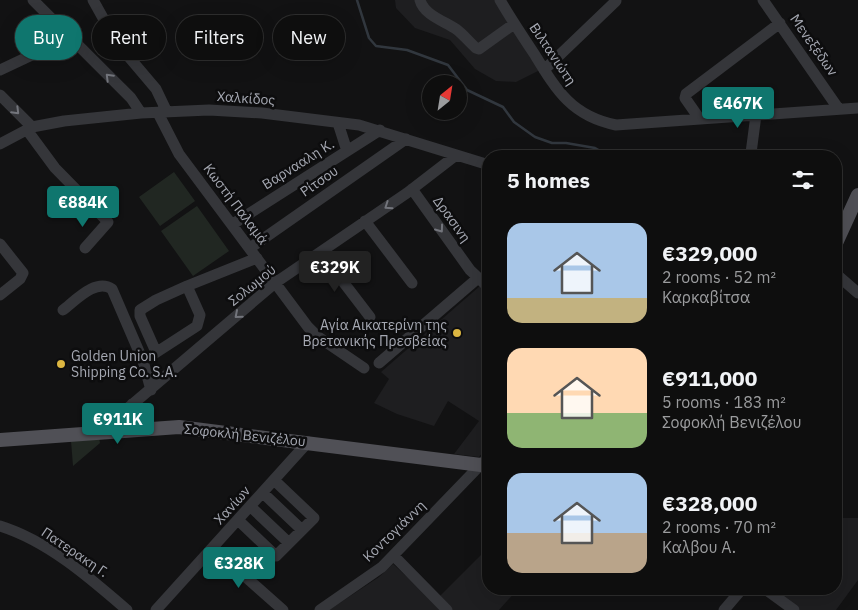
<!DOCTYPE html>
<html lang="en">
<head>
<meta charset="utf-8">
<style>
	body { margin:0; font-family:"IBM Plex Sans",sans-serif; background:#1c1c1c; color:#f1f3f6; height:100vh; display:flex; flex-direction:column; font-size:19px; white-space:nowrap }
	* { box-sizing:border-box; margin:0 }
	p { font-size:16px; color:#9b9c9e }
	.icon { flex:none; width:28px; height:28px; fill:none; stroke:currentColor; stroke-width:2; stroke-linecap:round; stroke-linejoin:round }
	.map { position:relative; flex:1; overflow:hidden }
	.sheet { position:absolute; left:482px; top:150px; width:360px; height:445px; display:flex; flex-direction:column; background:#0e0e0e; border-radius:20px; box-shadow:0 5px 20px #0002,0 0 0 1px #2e2e2e }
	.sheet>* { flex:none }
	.hud { position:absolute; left:15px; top:15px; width:392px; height:45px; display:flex; gap:10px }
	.needle { width:32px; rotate:30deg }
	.controls { position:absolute; left:422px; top:75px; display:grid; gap:10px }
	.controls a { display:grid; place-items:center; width:45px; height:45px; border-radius:50%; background:#0e0e0e; box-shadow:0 5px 20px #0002,0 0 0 1px #2e2e2e; font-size:25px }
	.price { position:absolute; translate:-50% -42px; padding:0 11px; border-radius:5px; background:#0f766e; color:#fff; font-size:16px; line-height:32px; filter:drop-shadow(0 1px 2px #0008) }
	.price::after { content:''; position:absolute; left:50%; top:30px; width:15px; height:11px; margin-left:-8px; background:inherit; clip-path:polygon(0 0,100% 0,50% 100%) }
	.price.active { background:#222; color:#fff }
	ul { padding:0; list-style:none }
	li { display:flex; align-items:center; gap:15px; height:125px; padding:0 25px }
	li span { display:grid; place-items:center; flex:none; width:140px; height:100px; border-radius:15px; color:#555 }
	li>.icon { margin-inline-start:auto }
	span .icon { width:60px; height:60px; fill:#fffc; stroke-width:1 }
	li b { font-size:21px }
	h2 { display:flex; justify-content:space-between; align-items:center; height:60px; padding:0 25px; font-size:21px }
	.tag { padding:0 18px; border-radius:22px; background:#0e0e0e; box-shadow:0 5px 20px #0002,0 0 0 1px #2e2e2e; font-size:18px; line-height:45px }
	.tag.active { background:#0f766e; color:#fff }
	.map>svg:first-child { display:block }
	.built { fill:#1e1e20 }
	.green { fill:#212722 }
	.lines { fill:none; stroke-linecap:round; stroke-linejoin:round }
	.stream { stroke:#31373e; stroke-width:2.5 }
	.minor { stroke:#35363a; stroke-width:11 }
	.major { stroke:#505056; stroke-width:14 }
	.oneway { stroke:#73757c }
	.poi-dot { fill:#dcb641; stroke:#0d0d0e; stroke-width:2 }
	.labels { text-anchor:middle; stroke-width:5; stroke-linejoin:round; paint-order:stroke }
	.street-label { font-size:14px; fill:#a5a8b2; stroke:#0d0d0e }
	.poi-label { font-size:14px; fill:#a5a8b2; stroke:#0d0d0e; text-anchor:end }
</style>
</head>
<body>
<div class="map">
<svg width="858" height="610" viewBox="0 0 858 610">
	<rect width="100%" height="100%" fill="#121213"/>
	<path class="built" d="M395 0H496L540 70 516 82 496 81 475 69 450 40 415 28 396 8Z
		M480 286 489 294V445L479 457 454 454 479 421 448 401 434 426 397 414 374 403 389 379 381 372Z
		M836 518H858V580L836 610H800L772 589H836Z
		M489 547V589H518L499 610H329L379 577 393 564 434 602Z"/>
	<path class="green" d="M174 172 195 201 160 226 139 197Z
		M197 206 229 251 193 276 161 231Z
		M99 438 100 443 73 466 71 441Z"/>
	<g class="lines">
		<path class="stream" d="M357 0 369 38 376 46 407 50 448 65 467 90 503 107 514 122 535 137 552 143H566L595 148 609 156"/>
		<path class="minor" d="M33 0 131 98 141 113
			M93 0 117 43 156 89 167 112
			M420 0C424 15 444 21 456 29 463 34 469 42 476 48L479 49 514 24
			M500 0C511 19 523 37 535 55 557 91 572 116 616 125L858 108
			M763 0 838 108
			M110 31 128 24
			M0 70 70 37
			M544 70 616 1
			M0 95 32 127
			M158 113 179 154 308 327 317 336 364 368
			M699 118 685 98 686 94 780 23
			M338 123 347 151
			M27 130 55 168 108 222 85 248
			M0 144 32 127 64 121 141 113 209 110 262 113 359 125 489 165
			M751 153 756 115
			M412 189 470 270 489 288
			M365 221 412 283
			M233 224 380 130
			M0 244 23 273 20 279 0 295
			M250 248 406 139
			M321 253 370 317
			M836 274 858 293
			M187 286 257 258
			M63 310C76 300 96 278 112 289L143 361 151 390
			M143 361 197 326 200 315 187 286 156 300 140 310V316L156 352
			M379 363 478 278
			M132 404 134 429
			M101 431 275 283 407 193 455 156
			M263 493 302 530
			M251 507 289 543 314 518 274 480
			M238 520 276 556 289 543
			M0 526C48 541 90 578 127 610
			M213 548 283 610
			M394 556 447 610
			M765 589 794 610
			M156 610 308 442
			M320 610 382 567 489 456
			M724 610 742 589"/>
		<path class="major" d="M836 243 858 195
			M0 440 179 427 489 466"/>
	</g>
	<defs><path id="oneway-chevron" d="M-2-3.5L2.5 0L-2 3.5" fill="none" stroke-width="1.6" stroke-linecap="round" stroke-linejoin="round" transform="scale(1.25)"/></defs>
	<g class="oneway">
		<use href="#oneway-chevron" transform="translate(109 77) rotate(-135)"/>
		<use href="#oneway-chevron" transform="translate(16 111) rotate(45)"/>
		<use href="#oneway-chevron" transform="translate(388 206) rotate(146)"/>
		<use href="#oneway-chevron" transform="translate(440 229) rotate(54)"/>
		<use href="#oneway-chevron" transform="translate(238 315) rotate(139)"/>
	</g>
	<g class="poi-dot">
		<circle cx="457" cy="333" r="5"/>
		<circle cx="61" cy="364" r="5"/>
	</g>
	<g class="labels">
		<g class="street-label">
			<text transform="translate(814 45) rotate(55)" y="5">Μενεξέδων</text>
			<text transform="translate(553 54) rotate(56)" y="5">Βιλτανιώτη</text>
			<text transform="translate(246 98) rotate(4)" y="5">Χαλκίδος</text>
			<text transform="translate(298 164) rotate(-32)" y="5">Βαρνααλη Κ.</text>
			<text transform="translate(319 181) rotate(-35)" y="5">Ρίτσου</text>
			<text transform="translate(236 204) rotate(53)" y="5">Κωστή Παλαμά</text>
			<text transform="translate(452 219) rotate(54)" y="5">Δρασινη</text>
			<text transform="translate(252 285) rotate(-39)" y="5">Σολωμού</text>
			<text transform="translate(245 435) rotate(6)" y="5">Σοφοκλή Βενιζέλου</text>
			<text transform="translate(232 505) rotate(-48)" y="5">Χανίων</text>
			<text transform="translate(394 531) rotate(-44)" y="5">Κοντογιάννη</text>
			<text transform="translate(75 552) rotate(34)" y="5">Πατερακη Γ.</text>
		</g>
		<g class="poi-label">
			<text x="447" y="330">Αγία Αικατερίνη της<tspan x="447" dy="16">Βρετανικής Πρεσβείας</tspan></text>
			<text x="71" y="361" text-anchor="start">Golden Union<tspan x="71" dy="16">Shipping Co. S.A.</tspan></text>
		</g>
	</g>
</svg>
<div class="controls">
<a><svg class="needle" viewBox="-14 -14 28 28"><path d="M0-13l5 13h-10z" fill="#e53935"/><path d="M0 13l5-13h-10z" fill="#9b9c9e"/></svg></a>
</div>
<b class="price" style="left:738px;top:129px">€467K</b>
<b class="price" style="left:83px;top:228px">€884K</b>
<b class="price active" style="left:335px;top:293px">€329K</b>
<b class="price" style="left:118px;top:445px">€911K</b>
<b class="price" style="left:239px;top:589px">€328K</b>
<div class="hud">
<a class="tag active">Buy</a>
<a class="tag">Rent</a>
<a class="tag">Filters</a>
<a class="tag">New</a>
</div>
<section class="sheet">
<h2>5 homes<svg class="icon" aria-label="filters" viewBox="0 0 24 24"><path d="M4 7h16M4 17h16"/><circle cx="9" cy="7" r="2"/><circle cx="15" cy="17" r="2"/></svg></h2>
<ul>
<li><span style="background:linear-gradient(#a9c7e8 75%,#c2b280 0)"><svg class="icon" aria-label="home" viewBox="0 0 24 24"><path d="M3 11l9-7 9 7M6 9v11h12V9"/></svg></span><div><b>€329,000</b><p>2 rooms · 52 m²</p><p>Καρκαβίτσα</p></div></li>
<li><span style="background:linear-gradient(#ffd9b3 65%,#8fb573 0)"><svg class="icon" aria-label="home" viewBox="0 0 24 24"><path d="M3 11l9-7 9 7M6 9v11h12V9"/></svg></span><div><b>€911,000</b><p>5 rooms · 183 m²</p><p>Σοφοκλή Βενιζέλου</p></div></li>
<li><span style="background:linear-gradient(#a9c7e8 60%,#b9a48a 0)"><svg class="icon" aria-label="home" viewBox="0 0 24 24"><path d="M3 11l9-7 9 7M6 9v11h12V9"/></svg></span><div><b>€328,000</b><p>2 rooms · 70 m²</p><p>Καλβου Α.</p></div></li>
</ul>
</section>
</div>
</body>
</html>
